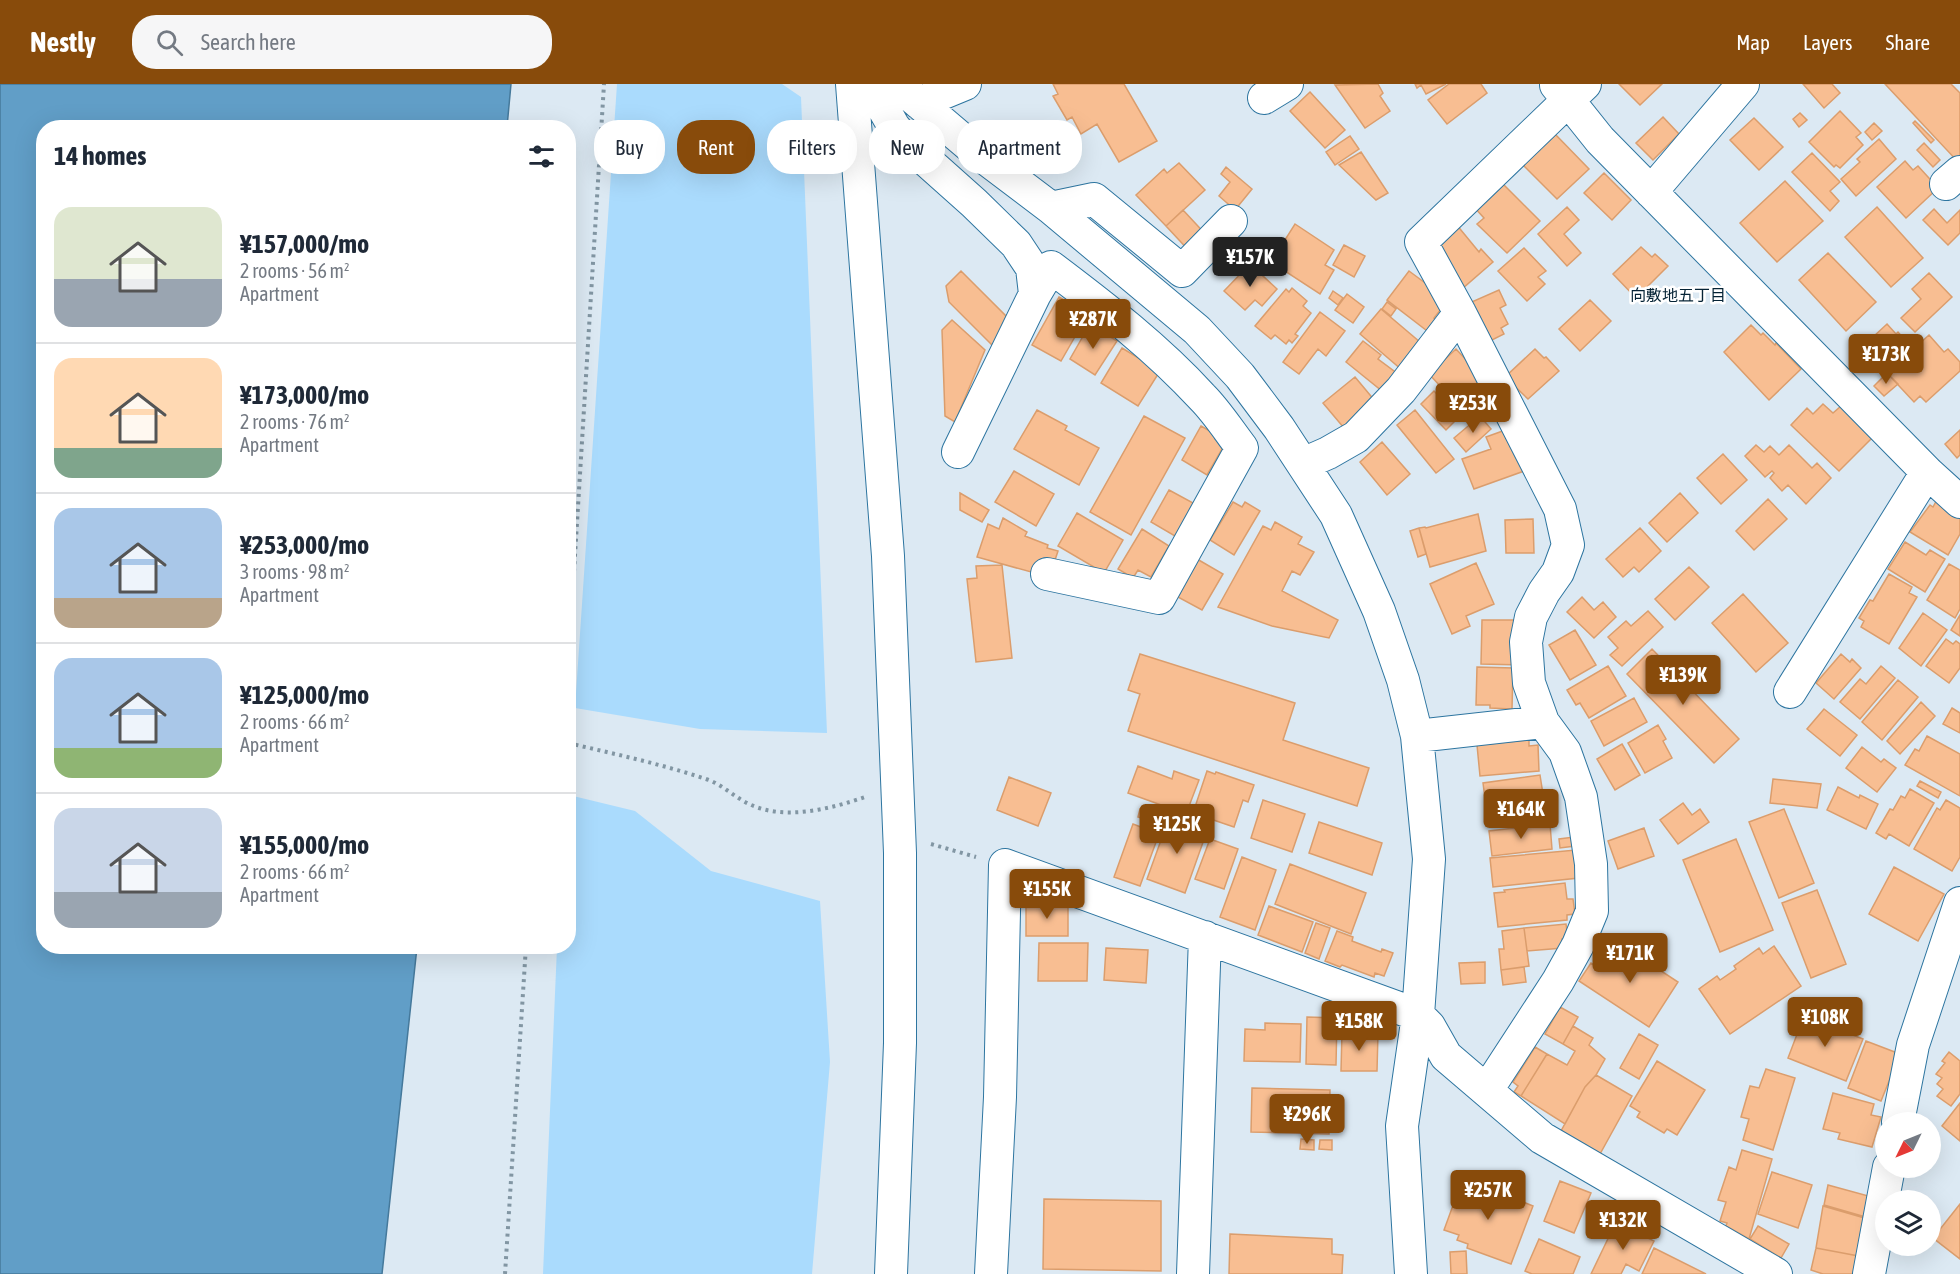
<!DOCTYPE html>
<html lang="en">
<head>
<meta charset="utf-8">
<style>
	body { margin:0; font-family:"Asap Condensed","Noto Sans JP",sans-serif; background:#f6f6f7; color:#1f2937; height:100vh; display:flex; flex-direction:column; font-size:22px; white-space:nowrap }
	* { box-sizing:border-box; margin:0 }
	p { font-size:20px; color:#747a83 }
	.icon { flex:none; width:33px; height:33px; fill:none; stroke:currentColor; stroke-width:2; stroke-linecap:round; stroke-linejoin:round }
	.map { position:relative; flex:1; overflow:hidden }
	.details { position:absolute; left:36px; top:36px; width:540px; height:834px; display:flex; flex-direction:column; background:#fff; border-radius:24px; box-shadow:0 6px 24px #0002 }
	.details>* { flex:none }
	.banner { position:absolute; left:594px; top:36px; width:570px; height:54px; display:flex; gap:12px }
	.needle { width:39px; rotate:227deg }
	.buttons { position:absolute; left:1875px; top:1028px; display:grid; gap:12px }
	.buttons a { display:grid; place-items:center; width:66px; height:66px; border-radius:50%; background:#fff; box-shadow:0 6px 24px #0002; font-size:30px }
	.price { position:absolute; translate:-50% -51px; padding:0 14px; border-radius:6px; background:#884b0b; color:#fff; font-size:20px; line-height:39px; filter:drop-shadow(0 2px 3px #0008) }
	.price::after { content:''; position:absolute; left:50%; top:36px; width:18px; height:14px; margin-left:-9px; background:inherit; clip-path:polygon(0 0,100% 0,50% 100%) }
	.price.active { background:#222; color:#fff }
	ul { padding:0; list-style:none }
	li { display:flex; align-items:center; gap:18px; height:150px; padding:0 18px }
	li+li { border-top:2px solid #e0e1e3 }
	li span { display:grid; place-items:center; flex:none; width:168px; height:120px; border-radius:18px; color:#555 }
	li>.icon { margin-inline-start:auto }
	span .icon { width:72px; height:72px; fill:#fffc; stroke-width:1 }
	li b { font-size:26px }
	h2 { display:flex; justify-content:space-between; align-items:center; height:72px; padding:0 18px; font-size:26px }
	.chip { padding:0 21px; border-radius:24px; background:#fff; box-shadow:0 6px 24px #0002; font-size:21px; line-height:54px }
	.chip.active { background:#884b0b; color:#fff }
	header { display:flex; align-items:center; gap:36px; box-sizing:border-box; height:84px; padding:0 30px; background:#884b0b; color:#fff }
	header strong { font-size:28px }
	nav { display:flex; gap:33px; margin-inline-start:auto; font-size:21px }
	.search { width:420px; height:54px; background:#f6f6f7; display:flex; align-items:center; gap:15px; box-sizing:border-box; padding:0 21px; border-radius:24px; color:#747a83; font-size:22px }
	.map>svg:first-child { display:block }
	.green { fill:#aadbfd }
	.water { fill:#619ec7; stroke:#45799b; stroke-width:1.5 }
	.building { fill:#f8be92; stroke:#db9d6c; stroke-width:1.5 }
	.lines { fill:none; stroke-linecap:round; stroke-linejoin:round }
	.minor-casing { stroke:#2d75a0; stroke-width:34 }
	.path { stroke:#8296a3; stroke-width:4; stroke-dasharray:3 4.5; stroke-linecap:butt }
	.minor { stroke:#fff; stroke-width:32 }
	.labels { text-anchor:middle; stroke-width:5; stroke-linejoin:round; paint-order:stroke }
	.neighbourhood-label { font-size:16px; fill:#052335; stroke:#fff }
</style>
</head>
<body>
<header>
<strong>Nestly</strong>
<div class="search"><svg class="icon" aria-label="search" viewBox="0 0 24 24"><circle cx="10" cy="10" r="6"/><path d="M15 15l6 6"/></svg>Search here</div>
<nav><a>Map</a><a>Layers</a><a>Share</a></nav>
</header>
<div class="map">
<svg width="1960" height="1190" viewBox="0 0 1960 1190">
	<rect width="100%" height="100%" fill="#dce9f3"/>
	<path class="green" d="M617 0H782L801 13 827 649 700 645 575 624Z
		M569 711 635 727 711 787 820 817 830 978 812 1190H543L557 863 568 862Z"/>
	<path class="water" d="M0 0H511L507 43 44 44V862L417 863 382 1190H0Z"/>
	<path class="building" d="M1053 0H1124L1157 57 1119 78 1097 40 1081 50 1072 33 1067 36 1053 12 1058 10Z
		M1378 0 1383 9 1380 12 1390 27 1365 44 1335 1Z
		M1415 0H1446L1426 10 1421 1 1417 4Z
		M1449 0H1481L1487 9 1447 40 1428 16Z
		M1619 0H1662L1640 21Z
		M1803 0H1832L1840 9 1824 24Z
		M1885 0H1951L1960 9V80Z
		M1310 8 1345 46 1325 64 1290 27Z
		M1840 27 1861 49 1856 53 1863 61 1840 84 1836 81 1834 83 1809 58Z
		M1800 29 1807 36 1799 43 1793 35Z
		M1663 33 1679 50 1653 76 1636 59Z
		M1754 34 1783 63 1759 86 1730 56Z
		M1915 37 1934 56 1931 59 1913 39Z
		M1874 39 1882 47 1872 56 1865 48Z
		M1555 50 1589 85 1557 115 1523 81Z
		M1350 52 1359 65 1335 81 1326 68Z
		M1879 55 1896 75 1856 112 1841 95 1860 78 1857 75Z
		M1924 59 1940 76 1933 83 1917 66Z
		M1361 68 1388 109 1376 116 1339 81Z
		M1812 69 1840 98 1830 107 1839 117 1830 127 1792 88Z
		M1905 77 1913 86 1918 82 1938 104 1906 134 1877 103Z
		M1179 79 1205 106 1166 142 1136 111 1164 85 1167 89Z
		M1226 83 1252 105 1235 126 1219 112 1230 98 1221 90Z
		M1604 89 1631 116 1612 136 1584 109Z
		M1500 97 1540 137 1507 169 1477 140 1484 134 1474 123Z
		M1785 97 1823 137 1777 178 1740 139Z
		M1567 123 1579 136 1564 150 1581 169 1567 182 1538 150Z
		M1877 123 1923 174 1891 203 1845 153Z
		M1934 125 1947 139 1960 126V149L1948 161 1923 136Z
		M1183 126 1209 154 1192 170 1166 142Z
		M1295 140 1334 166 1325 181 1334 186 1320 210 1271 178Z
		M1456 140 1479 168 1481 165 1493 178 1463 204 1443 173 1446 170 1434 157Z
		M1344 161 1365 172 1354 193 1333 181Z
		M1641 163 1652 173 1655 170 1668 182 1636 214 1613 190Z
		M1524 164 1546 187 1538 193 1545 200 1527 217 1498 187Z
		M1828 169 1876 218 1846 247 1799 196Z
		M1250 180 1277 205 1262 222 1255 216 1245 226 1224 207Z
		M961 187 1009 235 994 263 949 218 946 202Z
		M1409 187 1448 216 1434 234 1443 241 1435 253 1387 216Z
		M1929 189 1952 213 1915 248 1901 234 1921 215 1912 205Z
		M1292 204 1307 217 1303 222 1311 229 1295 250 1298 252 1292 259 1289 256 1286 260 1275 251 1271 255 1255 242 1286 205 1289 208Z
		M1499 206 1506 221 1500 224 1508 240 1501 244 1504 250 1486 259 1467 220Z
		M1333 207 1343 214 1338 221 1329 214Z
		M1347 210 1364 223 1353 239 1335 226Z
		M1059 213 1088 230 1061 277 1032 261Z
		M1590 216 1611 237 1580 267 1559 245Z
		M1387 218 1396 225 1391 232 1382 225Z
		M1381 225 1427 264 1402 286 1360 250Z
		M1320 228 1345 247 1326 272 1318 265 1299 290 1283 278Z
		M952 236 985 266 955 338 945 332 942 246Z
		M1090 240 1117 257 1095 291 1070 275Z
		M1887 240 1896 250 1898 248 1905 256 1875 284 1859 266Z
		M1751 241 1761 251 1763 249 1775 261 1776 259 1801 285 1769 316 1724 268Z
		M1929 251 1944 268 1948 265 1960 278V287L1926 318 1920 312 1914 318 1887 289Z
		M1363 257 1381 271 1378 275 1398 290 1387 311 1346 278Z
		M1122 264 1160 287 1138 322 1101 299Z
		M1456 265 1481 292 1491 308 1467 331 1429 290Z
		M1535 265 1544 274 1546 273 1559 287 1528 315 1505 293Z
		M1887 289 1898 300 1884 312 1874 302Z
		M1355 293 1375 317 1344 344 1323 319Z
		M1434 307 1459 333 1446 346 1421 320Z
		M1823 320 1833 329 1841 322 1872 354 1839 387 1791 341 1807 324 1813 330Z
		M1037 326 1067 342 1065 346 1099 364 1079 401 1014 365Z
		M1415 326 1454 375 1436 389 1397 341Z
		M1144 332 1185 354 1131 451 1090 428Z
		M1480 332 1491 345 1466 368 1454 354Z
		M1201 342 1217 351 1215 355 1225 360 1207 391 1182 376Z
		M1511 344 1527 386 1474 405 1462 375 1491 365 1486 353Z
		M1960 346V371L1957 374 1945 360Z
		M1382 358 1410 390 1387 411 1360 378Z
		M1756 361 1764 368 1770 362 1779 371 1789 361 1812 384 1817 379 1831 394 1806 420 1788 401 1782 407 1770 394 1774 389 1772 387 1765 393 1745 372Z
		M1723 370 1747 396 1721 420 1697 394Z
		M1014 387 1054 410 1036 442 995 418Z
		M1169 406 1195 420 1180 455 1151 438Z
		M960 409 989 426 982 438 960 426Z
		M1680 409 1698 429 1667 458 1649 439Z
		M1939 412 1960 431V450L1948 471 1910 448 1930 421 1933 423Z
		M1768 415 1787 435 1754 466 1736 447Z
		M1233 418 1242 423 1245 418 1260 427 1234 471 1210 456Z
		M1077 429 1123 456 1104 489 1058 462Z
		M1478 430 1486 467 1430 483 1419 444 1425 443 1426 444Z
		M1003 434 1027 448 1025 452 1048 461 1047 464 1058 467 1054 479 1042 491 977 473 988 440 999 445Z
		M1533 435 1534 469H1506L1505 436Z
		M1275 438 1302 453 1298 460 1314 468 1300 491 1292 487 1282 507 1338 536 1329 554 1272 542 1218 523 1263 442 1271 446Z
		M1419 444 1426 470 1418 473 1410 447Z
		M1640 444 1661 467 1639 488 1634 483 1623 493 1606 475Z
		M1142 445 1169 462 1151 493 1138 486 1133 494 1118 485Z
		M1905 458 1926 471 1930 466 1945 475 1925 508 1888 485Z
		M1197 475 1223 490 1202 526 1176 512Z
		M1476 479 1494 520 1466 532 1470 542 1452 550 1430 500Z
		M1949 480 1960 486V525L1955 534 1927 516Z
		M1002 481 1012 574 976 578 967 495 977 494 976 482Z
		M1689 483 1709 503 1675 536 1655 515Z
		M1889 490 1912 503 1909 509 1917 513 1889 560 1861 543 1864 537 1859 534 1870 516 1873 517Z
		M1743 510 1788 559 1756 588 1712 539Z
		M1582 513 1594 526 1603 518 1616 533 1594 554 1567 528Z
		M1648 527 1663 543 1622 582 1610 571 1618 564 1608 553 1626 537 1631 542Z
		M1923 529 1947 546 1921 582 1899 564Z
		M1960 531V552L1951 546Z
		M1482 536H1516L1522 581 1481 580Z
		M1575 546 1596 581 1570 596 1549 561Z
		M1946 555 1953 560 1956 557 1960 560V584L1949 599 1926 582Z
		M1652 565 1739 655 1714 679 1627 590Z
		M1140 570 1295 619 1283 656 1369 684 1357 722 1128 647 1140 610 1128 606Z
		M1841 570 1850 578 1852 575 1861 584 1834 615 1816 599Z
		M1608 582 1626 612 1589 634 1580 619 1576 621 1567 606Z
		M1881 582 1895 594 1860 635 1840 618 1860 595 1866 600Z
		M1477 583 1513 584 1512 625 1490 624V621H1476Z
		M1898 596 1918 613 1882 656 1862 638Z
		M1634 614 1647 638 1604 662 1591 637Z
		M1921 618 1935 632 1900 670 1887 657Z
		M1952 624 1960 629V649L1943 640Z
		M1824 625 1857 651 1840 672 1807 645Z
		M1658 641 1666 655 1663 657 1672 674 1645 689 1628 659Z
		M1927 652 1960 670V712L1905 681 1915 665 1919 667Z
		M1529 656V662L1538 661 1539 687 1480 692 1477 661Z
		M1622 660 1640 691 1615 706 1597 675Z
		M1862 663 1881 678 1884 675 1896 684 1877 708 1846 684Z
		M1138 682 1172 695 1174 687 1199 696 1186 730 1128 709Z
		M1207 687 1215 690 1216 688 1254 701 1248 718 1243 716 1234 743 1193 729Z
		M1540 691 1545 723 1487 730 1483 699Z
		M1009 693 1051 709 1038 742 997 726Z
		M1773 695 1821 700 1817 724 1770 719Z
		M1920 697 1941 708 1938 714 1917 702Z
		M1838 703 1859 714 1860 711 1878 720 1866 745 1827 726Z
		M1910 705 1934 719 1909 762 1889 750 1886 755 1876 749 1890 725 1893 726 1901 712 1905 714Z
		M1263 716 1305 730 1292 768 1251 754Z
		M1946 716 1960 724V773L1952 787 1914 765 1937 724 1940 726Z
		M1683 719 1692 731 1700 725 1709 738 1678 760 1660 736Z
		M1140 725 1159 731 1157 739 1138 733Z
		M1784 725 1814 799 1779 814 1749 738Z
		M1169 734 1207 747 1185 809 1147 795Z
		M1319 738 1382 759 1372 791 1309 769Z
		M1133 740 1159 750 1140 802 1114 793Z
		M1550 740 1552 765 1492 772 1489 747Z
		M1644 744 1654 772 1618 785 1608 757Z
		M1574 753 1575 762 1560 764 1559 755Z
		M1210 755 1238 765 1224 805 1195 795Z
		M1736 755 1773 846 1720 868 1683 776Z
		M1576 766 1579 794 1493 803 1490 774Z
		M1242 773 1276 786 1255 846 1220 833Z
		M1290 780 1366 809 1351 850 1275 820Z
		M1894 783 1944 810 1918 857 1869 830Z
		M1565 799 1567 815H1573L1575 830 1567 831V836L1498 843 1494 809 1505 808 1504 806Z
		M1817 806 1846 880 1811 894 1782 819Z
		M1026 819H1068V852H1026Z
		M1269 822 1313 838 1302 868 1258 851Z
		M1316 839 1330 844 1319 875 1305 869Z
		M1566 840 1568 855H1562L1563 864 1527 867 1524 844Z
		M1524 844 1529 882 1501 886 1499 865H1504L1502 847Z
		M1337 847 1353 853 1352 857 1381 868 1382 865 1393 869 1384 892 1375 889 1374 893 1342 881 1340 883 1325 877Z
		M1617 858 1678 898 1649 943 1579 897 1591 879 1599 884Z
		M1039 859H1088L1087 897H1038Z
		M1774 862 1801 902 1730 950 1699 905 1717 892 1720 896 1736 885 1734 882 1759 864 1763 870Z
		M1106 864 1148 866 1146 899 1104 896Z
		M1485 878V899L1461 900 1459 879Z
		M1524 883 1526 898 1503 901 1501 886Z
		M1560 923 1578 933 1563 960 1545 950Z
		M1804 932 1863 955 1846 997 1788 974Z
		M1307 933 1337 934 1336 981 1306 980Z
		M1265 939 1301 940 1300 978 1244 977 1245 945 1265 946Z
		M1573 942 1593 954 1589 961 1605 975 1596 991 1585 1003 1565 1040 1521 1012 1547 970 1567 981 1575 967 1563 960Z
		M1342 948 1378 949 1377 987H1341Z
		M1639 950 1658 961 1639 995 1620 984Z
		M1866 957 1900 970 1881 1017 1848 1004Z
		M1535 963 1547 970 1521 1012 1514 1008 1518 1002 1513 998Z
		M1949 968 1960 977V1010L1951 1022 1937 1012 1943 1005 1937 1000 1942 994 1936 990 1945 979 1942 977Z
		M1657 977 1705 1006 1677 1051 1667 1045 1664 1049 1637 1033 1640 1028 1630 1022Z
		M1766 985 1795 994 1773 1066 1743 1056 1749 1035 1741 1033 1750 1002 1759 1004Z
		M1596 991 1632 1012 1600 1070 1561 1047 1585 1003Z
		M1252 1004 1330 1006 1329 1050 1251 1048Z
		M1833 1009 1874 1020 1871 1031 1881 1033 1872 1063 1838 1055 1840 1049 1823 1045Z
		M1960 1019V1057L1942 1042Z
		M1301 1055 1314 1056V1066L1300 1065Z
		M1320 1056H1332V1066L1319 1065Z
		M1742 1066 1772 1075 1749 1155 1726 1142 1727 1139 1720 1137 1726 1118 1718 1116 1729 1083 1736 1086Z
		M1772 1088 1812 1101 1798 1144 1758 1130Z
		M1463 1094 1533 1122 1511 1180 1467 1164 1468 1160 1457 1156 1459 1151 1444 1146Z
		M1560 1097 1591 1109 1574 1149 1544 1137Z
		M1828 1101 1872 1113 1869 1134 1824 1121Z
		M1044 1115 1161 1117V1187L1043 1185Z
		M1960 1120V1175L1933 1154Z
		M1823 1122 1868 1135 1864 1173 1816 1164Z
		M1616 1138 1654 1157 1639 1187 1626 1180 1621 1190H1591Z
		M1758 1142 1789 1160 1781 1174 1750 1155Z
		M1230 1150 1332 1155V1170L1343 1171 1342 1190H1229Z
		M1539 1155 1580 1173 1573 1190H1532L1525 1187Z
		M1654 1164 1706 1190H1642Z
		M1816 1164 1864 1173 1861 1190H1823L1811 1186Z
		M1466 1167 1467 1190H1451L1450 1168Z"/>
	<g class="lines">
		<defs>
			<path id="minor" d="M852 0 888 472 900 769V959L891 1190
				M880 0 881 20 894 43 909 61 974 119 1016 160 1032 184 1035 210 958 368
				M897 0 977 68 1051 124 1197 246 1240 292 1279 344 1336 431 1379 527 1403 596 1417 652 1429 775 1418 931 1402 1042 1411 1190
				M1556 1 1600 56 1927 388 1960 418
				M1264 14 1287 0
				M919 19 965 0
				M1946 100 1960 88
				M1651 108 1743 0
				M1051 124 1094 115 1182 187 1231 137
				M1035 210 1051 183C1104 223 1157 264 1202 313 1217 328 1229 347 1242 364L1159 514 1047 490
				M1303 380 1328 369 1356 353 1401 306 1460 229
				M1790 608 1927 388
				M1417 652 1543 638
				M1487 1006 1558 897 1578 861 1592 827 1591 780 1581 713 1565 668 1543 638 1529 599 1526 558 1531 533 1544 508 1558 488 1568 461 1560 425 1460 229 1421 158 1585 0
				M1898 1038 1913 961 1960 819
				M991 1190 1000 1013 1005 781 1418 931 1429 942 1446 972 1542 1054 1776 1190
				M1193 1190 1205 853
				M1869 1190 1889 1083"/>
		</defs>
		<use href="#minor" class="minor-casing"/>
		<path class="path" d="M568 585 604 0
			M568 659C615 670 661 680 706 695 722 700 734 713 749 720 784 737 830 725 865 713
			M931 760 976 773
			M505 1190 526 862"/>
		<use href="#minor" class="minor"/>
	</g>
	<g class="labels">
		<g class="neighbourhood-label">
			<text x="1678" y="217">向敷地五丁目</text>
		</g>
	</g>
</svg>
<div class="buttons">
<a><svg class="needle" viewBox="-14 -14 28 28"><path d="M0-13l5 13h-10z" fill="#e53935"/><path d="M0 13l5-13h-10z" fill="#747a83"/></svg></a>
<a><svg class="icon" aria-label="layers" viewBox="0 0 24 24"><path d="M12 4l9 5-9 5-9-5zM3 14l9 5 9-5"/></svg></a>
</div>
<b class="price active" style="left:1250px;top:204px">¥157K</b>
<b class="price" style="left:1093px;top:266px">¥287K</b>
<b class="price" style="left:1886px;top:301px">¥173K</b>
<b class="price" style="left:1473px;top:350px">¥253K</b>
<b class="price" style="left:1683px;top:622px">¥139K</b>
<b class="price" style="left:1521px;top:756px">¥164K</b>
<b class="price" style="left:1177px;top:771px">¥125K</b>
<b class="price" style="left:1047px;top:836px">¥155K</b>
<b class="price" style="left:1630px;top:900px">¥171K</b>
<b class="price" style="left:1825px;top:964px">¥108K</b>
<b class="price" style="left:1359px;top:968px">¥158K</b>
<b class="price" style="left:1307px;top:1061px">¥296K</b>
<b class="price" style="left:1488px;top:1137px">¥257K</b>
<b class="price" style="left:1623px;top:1167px">¥132K</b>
<div class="banner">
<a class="chip">Buy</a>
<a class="chip active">Rent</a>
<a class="chip">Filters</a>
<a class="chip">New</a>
<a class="chip">Apartment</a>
</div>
<section class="details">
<h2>14 homes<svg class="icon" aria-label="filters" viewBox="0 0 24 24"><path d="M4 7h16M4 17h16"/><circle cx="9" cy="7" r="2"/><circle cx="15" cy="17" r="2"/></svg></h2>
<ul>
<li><span style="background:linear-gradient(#dfe7d0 60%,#9aa5b1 0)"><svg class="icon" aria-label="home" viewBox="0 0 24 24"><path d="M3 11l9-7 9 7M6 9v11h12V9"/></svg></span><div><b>¥157,000/mo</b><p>2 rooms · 56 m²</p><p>Apartment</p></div></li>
<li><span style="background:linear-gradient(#ffd9b3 75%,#7fa58c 0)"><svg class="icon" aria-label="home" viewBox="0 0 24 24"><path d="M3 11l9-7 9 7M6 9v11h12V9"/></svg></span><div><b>¥173,000/mo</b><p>2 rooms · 76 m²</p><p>Apartment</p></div></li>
<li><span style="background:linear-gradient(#a9c7e8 75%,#b9a48a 0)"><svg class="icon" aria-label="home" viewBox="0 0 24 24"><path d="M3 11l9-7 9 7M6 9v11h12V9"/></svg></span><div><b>¥253,000/mo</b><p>3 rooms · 98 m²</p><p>Apartment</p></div></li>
<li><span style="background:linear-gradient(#a9c7e8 75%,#8fb573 0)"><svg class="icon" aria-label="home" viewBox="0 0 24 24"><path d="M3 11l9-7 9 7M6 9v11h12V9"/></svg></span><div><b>¥125,000/mo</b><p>2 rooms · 66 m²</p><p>Apartment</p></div></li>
<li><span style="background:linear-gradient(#c9d6e8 70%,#9aa5b1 0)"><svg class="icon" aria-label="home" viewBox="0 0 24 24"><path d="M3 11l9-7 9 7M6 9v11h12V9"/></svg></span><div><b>¥155,000/mo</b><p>2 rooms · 66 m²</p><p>Apartment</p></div></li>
</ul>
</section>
</div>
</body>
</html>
